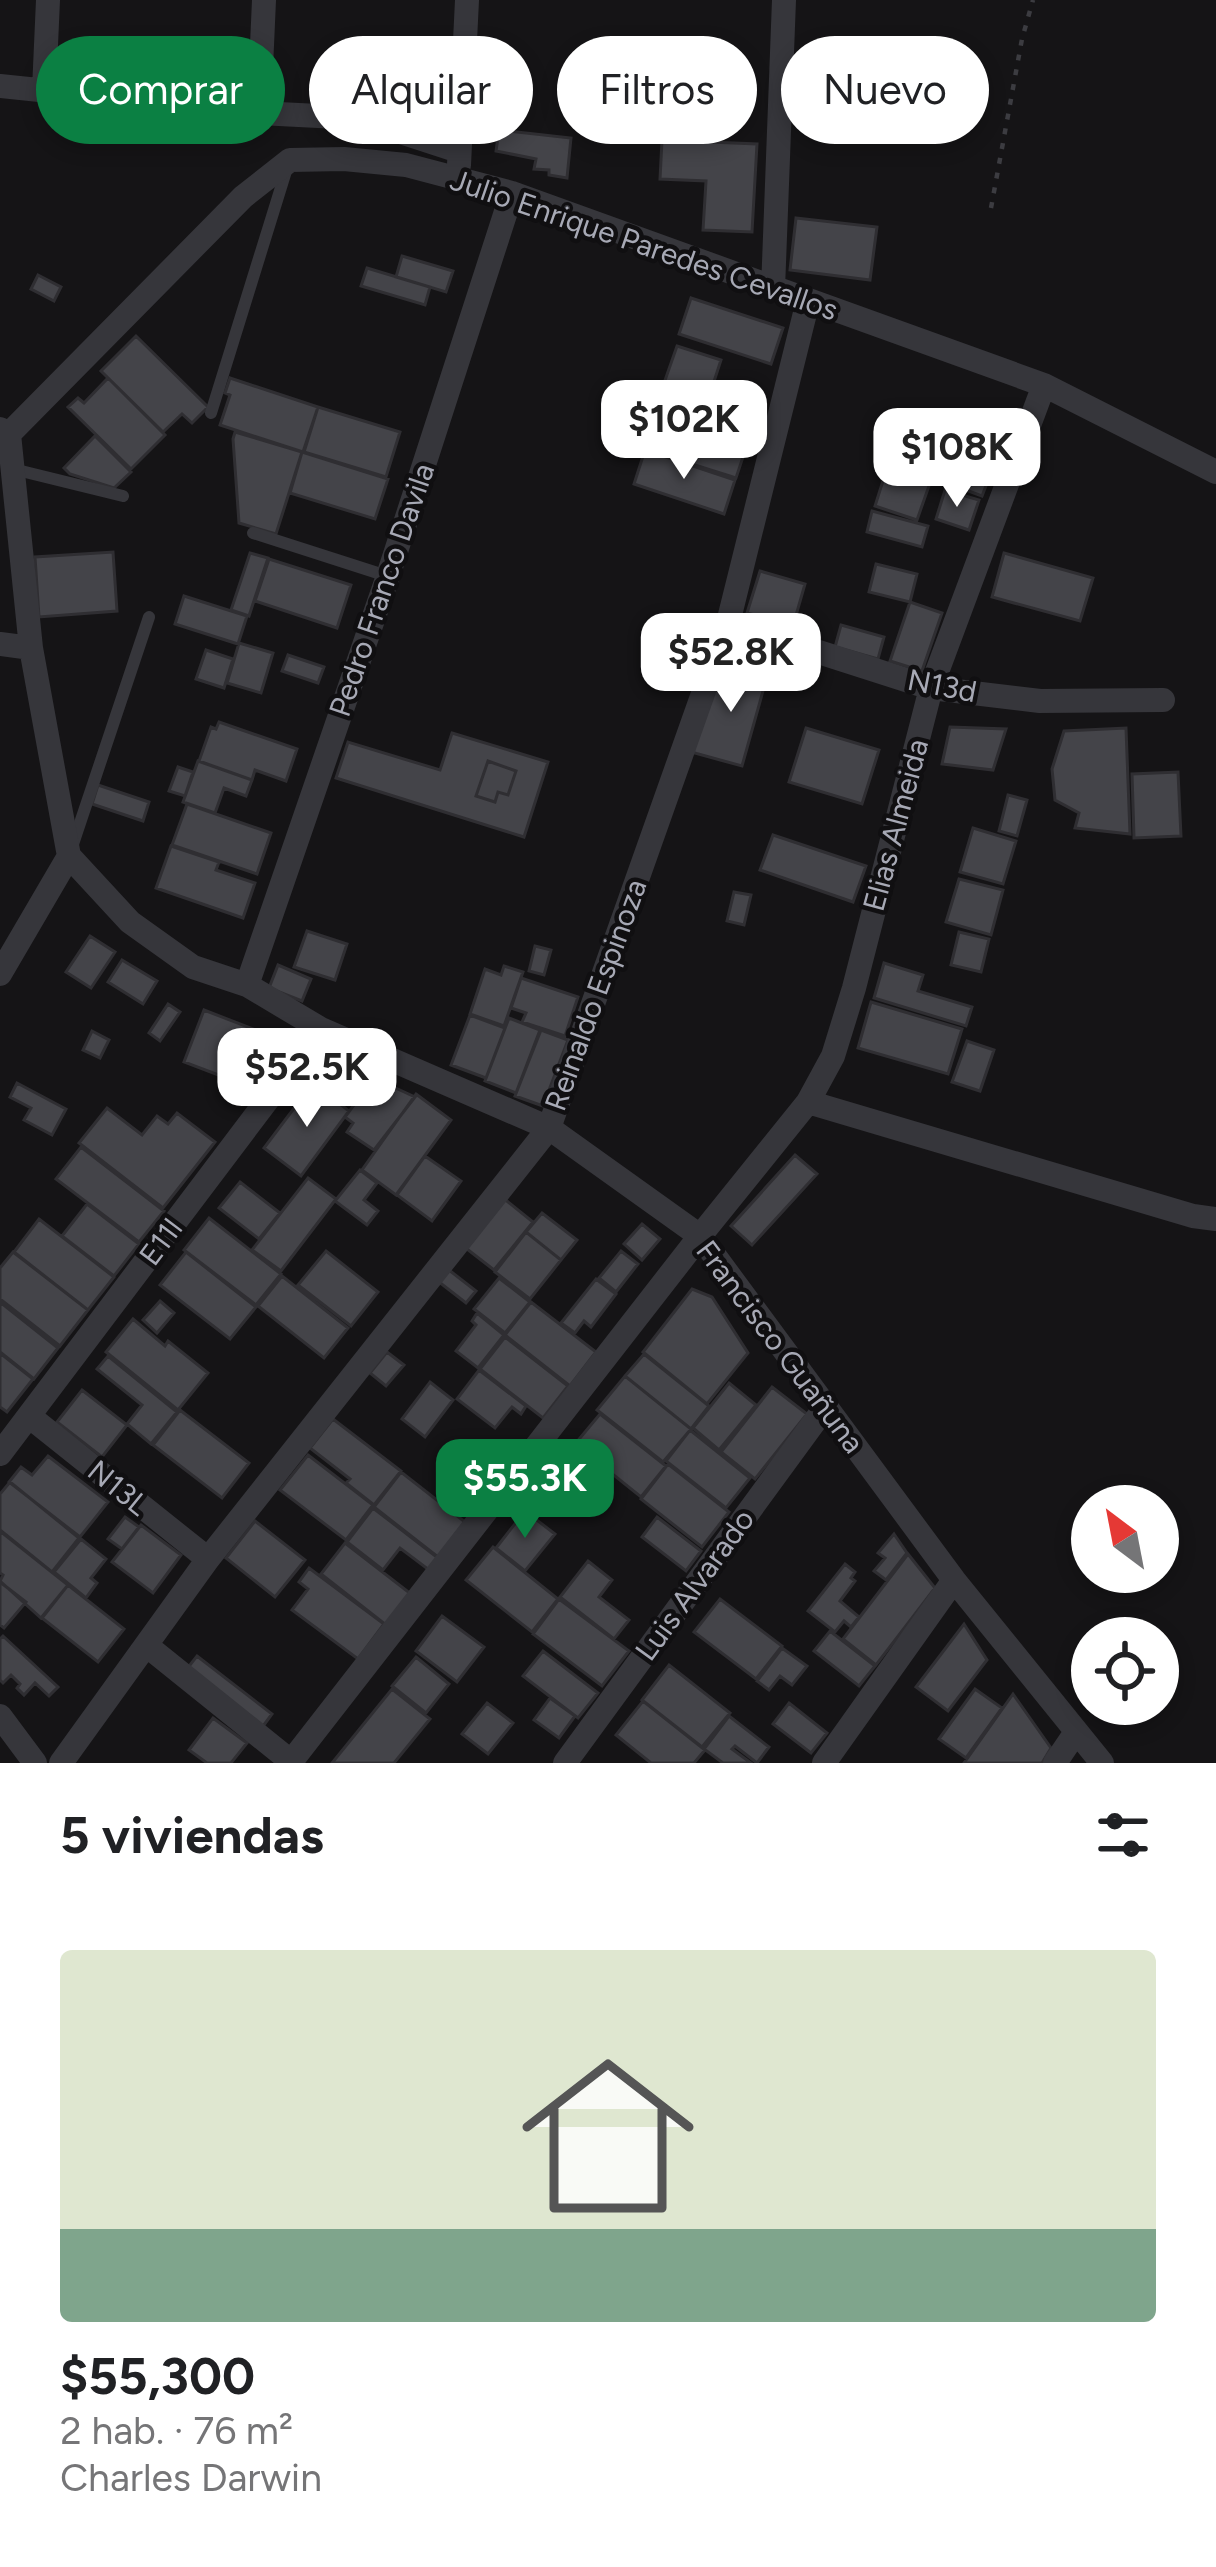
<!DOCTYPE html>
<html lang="es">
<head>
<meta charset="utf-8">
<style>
	body { margin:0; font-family:Figtree,sans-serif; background:#f2f2f2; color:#202124; height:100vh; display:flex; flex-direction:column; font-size:45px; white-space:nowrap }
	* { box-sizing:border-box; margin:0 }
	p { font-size:39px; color:#757577 }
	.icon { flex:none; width:66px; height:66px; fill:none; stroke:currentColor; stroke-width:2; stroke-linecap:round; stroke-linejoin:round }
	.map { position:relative; height:1763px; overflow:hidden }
	.panel { display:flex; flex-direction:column; background:#fff; flex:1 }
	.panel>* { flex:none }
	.banner { position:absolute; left:36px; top:36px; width:1146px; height:108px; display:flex; gap:24px }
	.needle { width:78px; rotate:328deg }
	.controls { position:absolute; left:1071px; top:1485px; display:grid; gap:24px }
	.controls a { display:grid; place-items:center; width:108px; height:108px; border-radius:50%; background:#fff; box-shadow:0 6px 18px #0003; font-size:60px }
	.price { position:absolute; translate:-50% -102px; padding:0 27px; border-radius:24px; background:#fff; color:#222; font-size:39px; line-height:78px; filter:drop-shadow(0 3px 6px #0008) }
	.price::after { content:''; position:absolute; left:50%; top:72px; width:36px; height:27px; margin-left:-18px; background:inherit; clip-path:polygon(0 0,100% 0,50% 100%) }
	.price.on { background:#0b8043; color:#fff }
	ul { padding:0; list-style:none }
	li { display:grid; align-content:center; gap:24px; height:636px; padding:0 60px }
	li span { display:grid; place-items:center; height:372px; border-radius:12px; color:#555 }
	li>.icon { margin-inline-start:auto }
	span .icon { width:216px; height:216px; fill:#fffc; stroke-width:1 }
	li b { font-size:51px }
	h2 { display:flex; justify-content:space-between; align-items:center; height:144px; padding:0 60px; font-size:51px }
	.tag { padding:0 42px; border-radius:54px; background:#fff; box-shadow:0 6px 18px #0003; font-size:42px; line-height:108px }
	.tag.on { background:#0b8043; color:#fff }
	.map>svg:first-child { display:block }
	.building { fill:#444449; stroke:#2f2e32; stroke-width:3; fill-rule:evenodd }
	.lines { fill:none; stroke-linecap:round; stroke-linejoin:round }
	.path { stroke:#3c3c41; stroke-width:4.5; stroke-dasharray:6 9; stroke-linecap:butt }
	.lane { stroke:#36363b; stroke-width:12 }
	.street { stroke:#36363b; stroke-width:24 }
	.labels { text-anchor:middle; stroke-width:9; stroke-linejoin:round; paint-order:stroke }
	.street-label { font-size:30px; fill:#a7a9b5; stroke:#100f11 }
</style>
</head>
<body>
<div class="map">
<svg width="1216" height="1763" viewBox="0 0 1216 1763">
	<rect width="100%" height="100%" fill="#151416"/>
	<path class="building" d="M666 52 704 55 702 81 723 83 722 103 663 99Z
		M499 130 571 138 567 178 549 175V170L534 169 536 159 496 151Z
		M662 140 757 144 752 232 703 230 706 181 660 179Z
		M796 218 877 227 870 280 790 270Z
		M402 256 453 271 446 292 396 277Z
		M367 268 430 287 425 305 361 286Z
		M38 275 61 287 54 301 31 289Z
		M691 298 783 328 771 364 679 334Z
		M136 336 208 407 192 423 182 414 163 432 101 371Z
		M677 346 721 360 708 400 663 386Z
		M108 378 165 435 131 469 68 407 78 398 84 403Z
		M230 378 318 407 303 452 220 425 230 395 225 393Z
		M664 387 755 417 745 447 687 427 689 419 657 408Z
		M318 407 400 432 386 477 304 452Z
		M657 410 687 419 684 428 746 448 736 478 644 449Z
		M900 419 998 455 982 496 885 460Z
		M235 432 302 452 276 534 239 523 233 439Z
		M95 436 131 472 114 488 70 474 64 468Z
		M645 450 735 480 724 514 634 484Z
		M302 452 388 479 375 519 290 493Z
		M887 468 930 483 917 520 875 506Z
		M945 490 979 500 969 530 936 519Z
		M872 511 928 526 922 547 867 532Z
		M113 552 117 611 39 617 35 557Z
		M250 553 268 558 249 616 231 610Z
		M1004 553 1093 578 1080 621 992 597Z
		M269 559 351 585 337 628 255 601Z
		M876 564 917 574 910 602 869 592Z
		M760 571 805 584 793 626 747 613Z
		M184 596 247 616 238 644 175 624Z
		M910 602 942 613 922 671 890 661Z
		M841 625 884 637 878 659 835 647Z
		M239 643 273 653 261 693 227 683Z
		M206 650 233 659 224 688 196 679Z
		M288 655 324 667 318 683 282 671Z
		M721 667 768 673 742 766 691 752Z
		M219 722 297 749 286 781 255 770 252 780 199 761 211 727 216 729Z
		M950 727 1006 729 993 770 942 764Z
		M806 728 879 750 862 804 789 782Z
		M1126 728 1130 834 1075 828 1079 813 1055 800 1052 769 1064 731Z
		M452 733 548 762 524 837 336 778 348 742 440 770ZM488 761 516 771 508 795 498 792 495 802 476 796Z
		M198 761 252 780 246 796 224 788 215 813 183 802Z
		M488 761 516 771 508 795 498 792 495 802 476 796Z
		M178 767 193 772 185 796 169 791Z
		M1178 772 1181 836 1134 838 1132 774Z
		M98 785 149 802 143 821 92 804Z
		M1008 795 1027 800 1017 836 999 831Z
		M187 804 271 833 257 874 172 845Z
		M973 828 1016 841 1003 884 960 872Z
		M773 835 866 866 853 902 760 870Z
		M171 846 219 862 216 870 255 883 243 918 156 888Z
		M959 879 1003 890 991 935 946 922Z
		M734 892 751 895 744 925 727 921Z
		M307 931 347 944 335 980 294 967Z
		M959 932 989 939 981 972 951 965Z
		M90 936 115 952 91 988 66 972Z
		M535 946 551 950 544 975 529 971Z
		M122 960 157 981 143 1004 108 982Z
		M884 963 923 975 918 991 972 1007 966 1026 874 998Z
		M278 965 311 979 302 1001 269 988Z
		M504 966 523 972 504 1026 470 1014 485 969 501 975Z
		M521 978 578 997 565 1036 522 1022 526 1013 511 1008Z
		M871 1002 962 1029 948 1074 858 1048Z
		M168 1004 180 1012 160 1041 149 1033Z
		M204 1010 266 1034 258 1056 241 1049 229 1079 184 1062Z
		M470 1015 505 1028 486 1078 451 1065Z
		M509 1018 540 1030 516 1093 485 1081Z
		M541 1030 568 1040 543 1106 515 1096Z
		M92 1031 109 1040 100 1058 83 1050Z
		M967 1041 994 1050 980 1091 952 1082Z
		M374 1078 415 1097 374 1150 347 1132 353 1123 345 1117Z
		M17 1083 66 1109 52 1135 24 1120 31 1108 10 1097Z
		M313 1083 349 1111 301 1176 264 1148Z
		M416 1094 451 1120 396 1195 362 1170Z
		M107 1108 142 1135 157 1116 168 1124 177 1113 215 1142 163 1208 79 1143Z
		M81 1147 164 1211 139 1242 56 1179Z
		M795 1155 817 1174 752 1245 731 1226Z
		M425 1156 461 1181 432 1221 397 1195Z
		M360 1170 377 1183 364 1200 378 1211 367 1225 335 1201Z
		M308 1178 336 1199 281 1271 252 1250Z
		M240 1182 280 1213 259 1239 219 1208Z
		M502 1197 533 1222 494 1270 463 1246Z
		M87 1204 139 1244 114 1276 62 1236Z
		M542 1213 577 1240 561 1260 526 1232Z
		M209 1218 281 1274 256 1305 184 1250Z
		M39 1219 114 1277 88 1310 14 1252Z
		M642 1224 660 1239 642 1260 624 1244Z
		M526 1232 561 1260 530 1299 495 1272Z
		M326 1251 378 1292 351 1326 298 1285Z
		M621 1251 638 1264 616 1292 599 1278Z
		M13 1252 88 1310 60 1346 0 1299V1268Z
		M186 1252 256 1307 230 1339 160 1285Z
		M449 1270 476 1291 466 1303 439 1282Z
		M282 1276 348 1328 324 1358 258 1306Z
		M499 1278 530 1302 505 1333 474 1309Z
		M596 1279 616 1294 591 1327 584 1321 575 1333 561 1323Z
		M692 1289 712 1297 748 1353 707 1404 643 1352Z
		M160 1301 174 1313 157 1333 143 1320Z
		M0 1302 58 1348 34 1379 0 1352Z
		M531 1302 596 1352 570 1386 505 1335Z
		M477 1313 504 1335 478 1368 456 1351 476 1325 472 1321Z
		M133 1319 165 1346 168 1341 208 1373 178 1410 106 1352Z
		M505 1337 568 1386 543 1418 480 1369Z
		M387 1352 404 1365 386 1386 370 1373Z
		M0 1353 33 1379 7 1412 0 1407Z
		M644 1354 709 1406 691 1429 625 1376Z
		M108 1356 177 1412 151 1444 127 1424 142 1405 97 1369Z
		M479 1370 526 1406 521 1414 512 1407 495 1428 457 1399Z
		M625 1376 691 1429 663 1462 597 1410Z
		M430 1382 453 1400 425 1437 402 1419Z
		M729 1383 756 1405 719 1450 693 1428Z
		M772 1387 807 1414 755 1479 721 1452Z
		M82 1390 127 1425 102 1457 57 1422Z
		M180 1410 249 1463 222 1498 153 1445Z
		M600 1414 666 1466 641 1497 575 1444Z
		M333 1419 401 1471 374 1505 346 1483 350 1479 310 1448Z
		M690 1430 750 1478 726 1508 666 1461Z
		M585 1453 608 1471 588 1497 565 1479Z
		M308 1455 373 1505 346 1540 280 1490Z
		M48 1456 108 1502 80 1537 9 1482 21 1467 32 1475Z
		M668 1464 729 1512 702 1547 641 1499Z
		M401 1472 465 1522 438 1557 374 1507Z
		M10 1482 79 1538 52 1572 0 1530V1494Z
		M373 1508 438 1558 429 1570 400 1548 383 1570 347 1542Z
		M525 1511 555 1534 525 1571 496 1548Z
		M125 1517 139 1527 122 1549 108 1539Z
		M657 1517 701 1551 686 1571 642 1537Z
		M255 1521 305 1560 275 1597 226 1558Z
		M141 1525 181 1555 153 1593 112 1562Z
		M0 1531 68 1585 41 1618 0 1581 3 1575 0 1573Z
		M894 1534 907 1553 886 1580 874 1571 885 1558 878 1553Z
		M81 1539 106 1559 91 1578 97 1583 86 1598 54 1572Z
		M345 1543 411 1594 386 1625 321 1574Z
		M493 1547 558 1599 532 1632 466 1580Z
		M908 1554 935 1588 876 1665 843 1639Z
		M588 1561 612 1580 599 1597 629 1620 614 1639 560 1597Z
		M845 1564 855 1572 851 1578 855 1581 840 1601 859 1617 851 1627 844 1621 835 1632 808 1611Z
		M309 1568 384 1624 358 1659 292 1610 308 1589 299 1582Z
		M0 1582 26 1602 4 1628 0 1625Z
		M68 1585 124 1629 98 1662 42 1618Z
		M559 1599 629 1651 602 1686 533 1634Z
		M720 1599 782 1646 756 1679 694 1632Z
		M442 1616 484 1647 457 1682 416 1651Z
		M964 1624 987 1660 948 1711 916 1687Z
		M830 1631 875 1666 859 1686 814 1651Z
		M3 1636 58 1687 49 1696 35 1683 24 1695 17 1688 20 1684 11 1675 3 1683 0 1680V1639Z
		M782 1648 807 1666 792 1685 780 1676 769 1690 757 1681Z
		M543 1651 598 1693 578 1718 523 1676Z
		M197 1656 272 1714 261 1729 186 1670Z
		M416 1657 449 1684 426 1713 392 1686Z
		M669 1665 730 1713 702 1747 642 1700Z
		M392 1689 430 1719 394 1763H332Z
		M975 1689 1002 1708 966 1758 939 1739Z
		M1013 1694 1051 1748 1042 1763H964Z
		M550 1698 575 1716 559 1738 534 1720Z
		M643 1701 705 1750 694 1763H651L616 1735Z
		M487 1703 513 1723 488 1754 462 1734Z
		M789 1703 827 1733 811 1753 773 1724Z
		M729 1716 769 1747 757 1763 735 1746 732 1749 751 1763H723L704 1749Z
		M213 1718 247 1743 231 1763H207L189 1750Z"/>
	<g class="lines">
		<path class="path" d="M991 208 1022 39 1033 0"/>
		<path class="lane" d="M211 413 287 168
			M13 469 123 496
			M253 533 387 576
			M73 844 149 617"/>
		<path class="street" d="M0 86 259 113 358 118 459 151
			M44 90 48 0
			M259 113 264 0
			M459 165 467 0
			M773 289 784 0
			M0 429 9 434 31 648 69 856 130 922 193 967 247 985 321 1029 549 1128 700 1236 954 1580 1102 1763
			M9 434 243 197 290 160 344 159 406 165 512 193 1044 385 1216 472
			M728 623 931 688 1040 701 1163 700
			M0 644 31 648
			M0 974 69 856
			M247 985 388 576 512 193
			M808 1102 1193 1216 1216 1219
			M29 1416 208 1559
			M0 1454 321 1029
			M146 1645 293 1763
			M0 1716 35 1763
			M61 1763 208 1559 549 1128 728 623 808 301
			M290 1763 700 1236 808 1102 833 1056 854 988 931 688 1044 385
			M565 1763 826 1406
			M824 1763 954 1580
			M1055 1763 1076 1732"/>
	</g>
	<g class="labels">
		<g class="street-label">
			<text transform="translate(644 245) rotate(19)" y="10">Julio Enrique Paredes Cevallos</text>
			<text transform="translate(382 590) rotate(-71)" y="10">Pedro Franco Davila</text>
			<text transform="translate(942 686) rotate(11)" y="10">N13d</text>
			<text transform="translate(896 825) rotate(-75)" y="10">Elias Almeida</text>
			<text transform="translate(596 995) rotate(-70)" y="10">Reinaldo Espinoza</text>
			<text transform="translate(161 1242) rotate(-53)" y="10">E11l</text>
			<text transform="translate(780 1347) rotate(53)" y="10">Francisco Guañuna</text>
			<text transform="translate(118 1488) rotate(39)" y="10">N13L</text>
			<text transform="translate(695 1585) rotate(-54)" y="10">Luis Alvarado</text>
		</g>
	</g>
</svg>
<div class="controls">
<a><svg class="needle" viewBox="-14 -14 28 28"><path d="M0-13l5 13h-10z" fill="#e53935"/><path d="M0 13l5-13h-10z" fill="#757577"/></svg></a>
<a><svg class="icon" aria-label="locate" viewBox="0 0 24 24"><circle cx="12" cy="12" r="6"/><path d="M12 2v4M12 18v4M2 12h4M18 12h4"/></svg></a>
</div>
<b class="price" style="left:684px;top:482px">$102K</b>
<b class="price" style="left:957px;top:510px">$108K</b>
<b class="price" style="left:731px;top:715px">$52.8K</b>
<b class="price" style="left:307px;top:1130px">$52.5K</b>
<b class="price on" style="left:525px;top:1541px">$55.3K</b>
<div class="banner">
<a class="tag on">Comprar</a>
<a class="tag">Alquilar</a>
<a class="tag">Filtros</a>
<a class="tag">Nuevo</a>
</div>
</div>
<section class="panel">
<h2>5 viviendas<svg class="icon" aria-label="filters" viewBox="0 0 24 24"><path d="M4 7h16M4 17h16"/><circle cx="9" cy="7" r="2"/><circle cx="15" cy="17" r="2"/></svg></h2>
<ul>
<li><span style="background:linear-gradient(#dfe7d0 75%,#7fa58c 0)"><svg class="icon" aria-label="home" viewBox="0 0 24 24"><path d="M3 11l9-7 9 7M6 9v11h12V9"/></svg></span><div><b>$55,300</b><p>2 hab. · 76 m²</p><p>Charles Darwin</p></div></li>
</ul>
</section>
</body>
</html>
